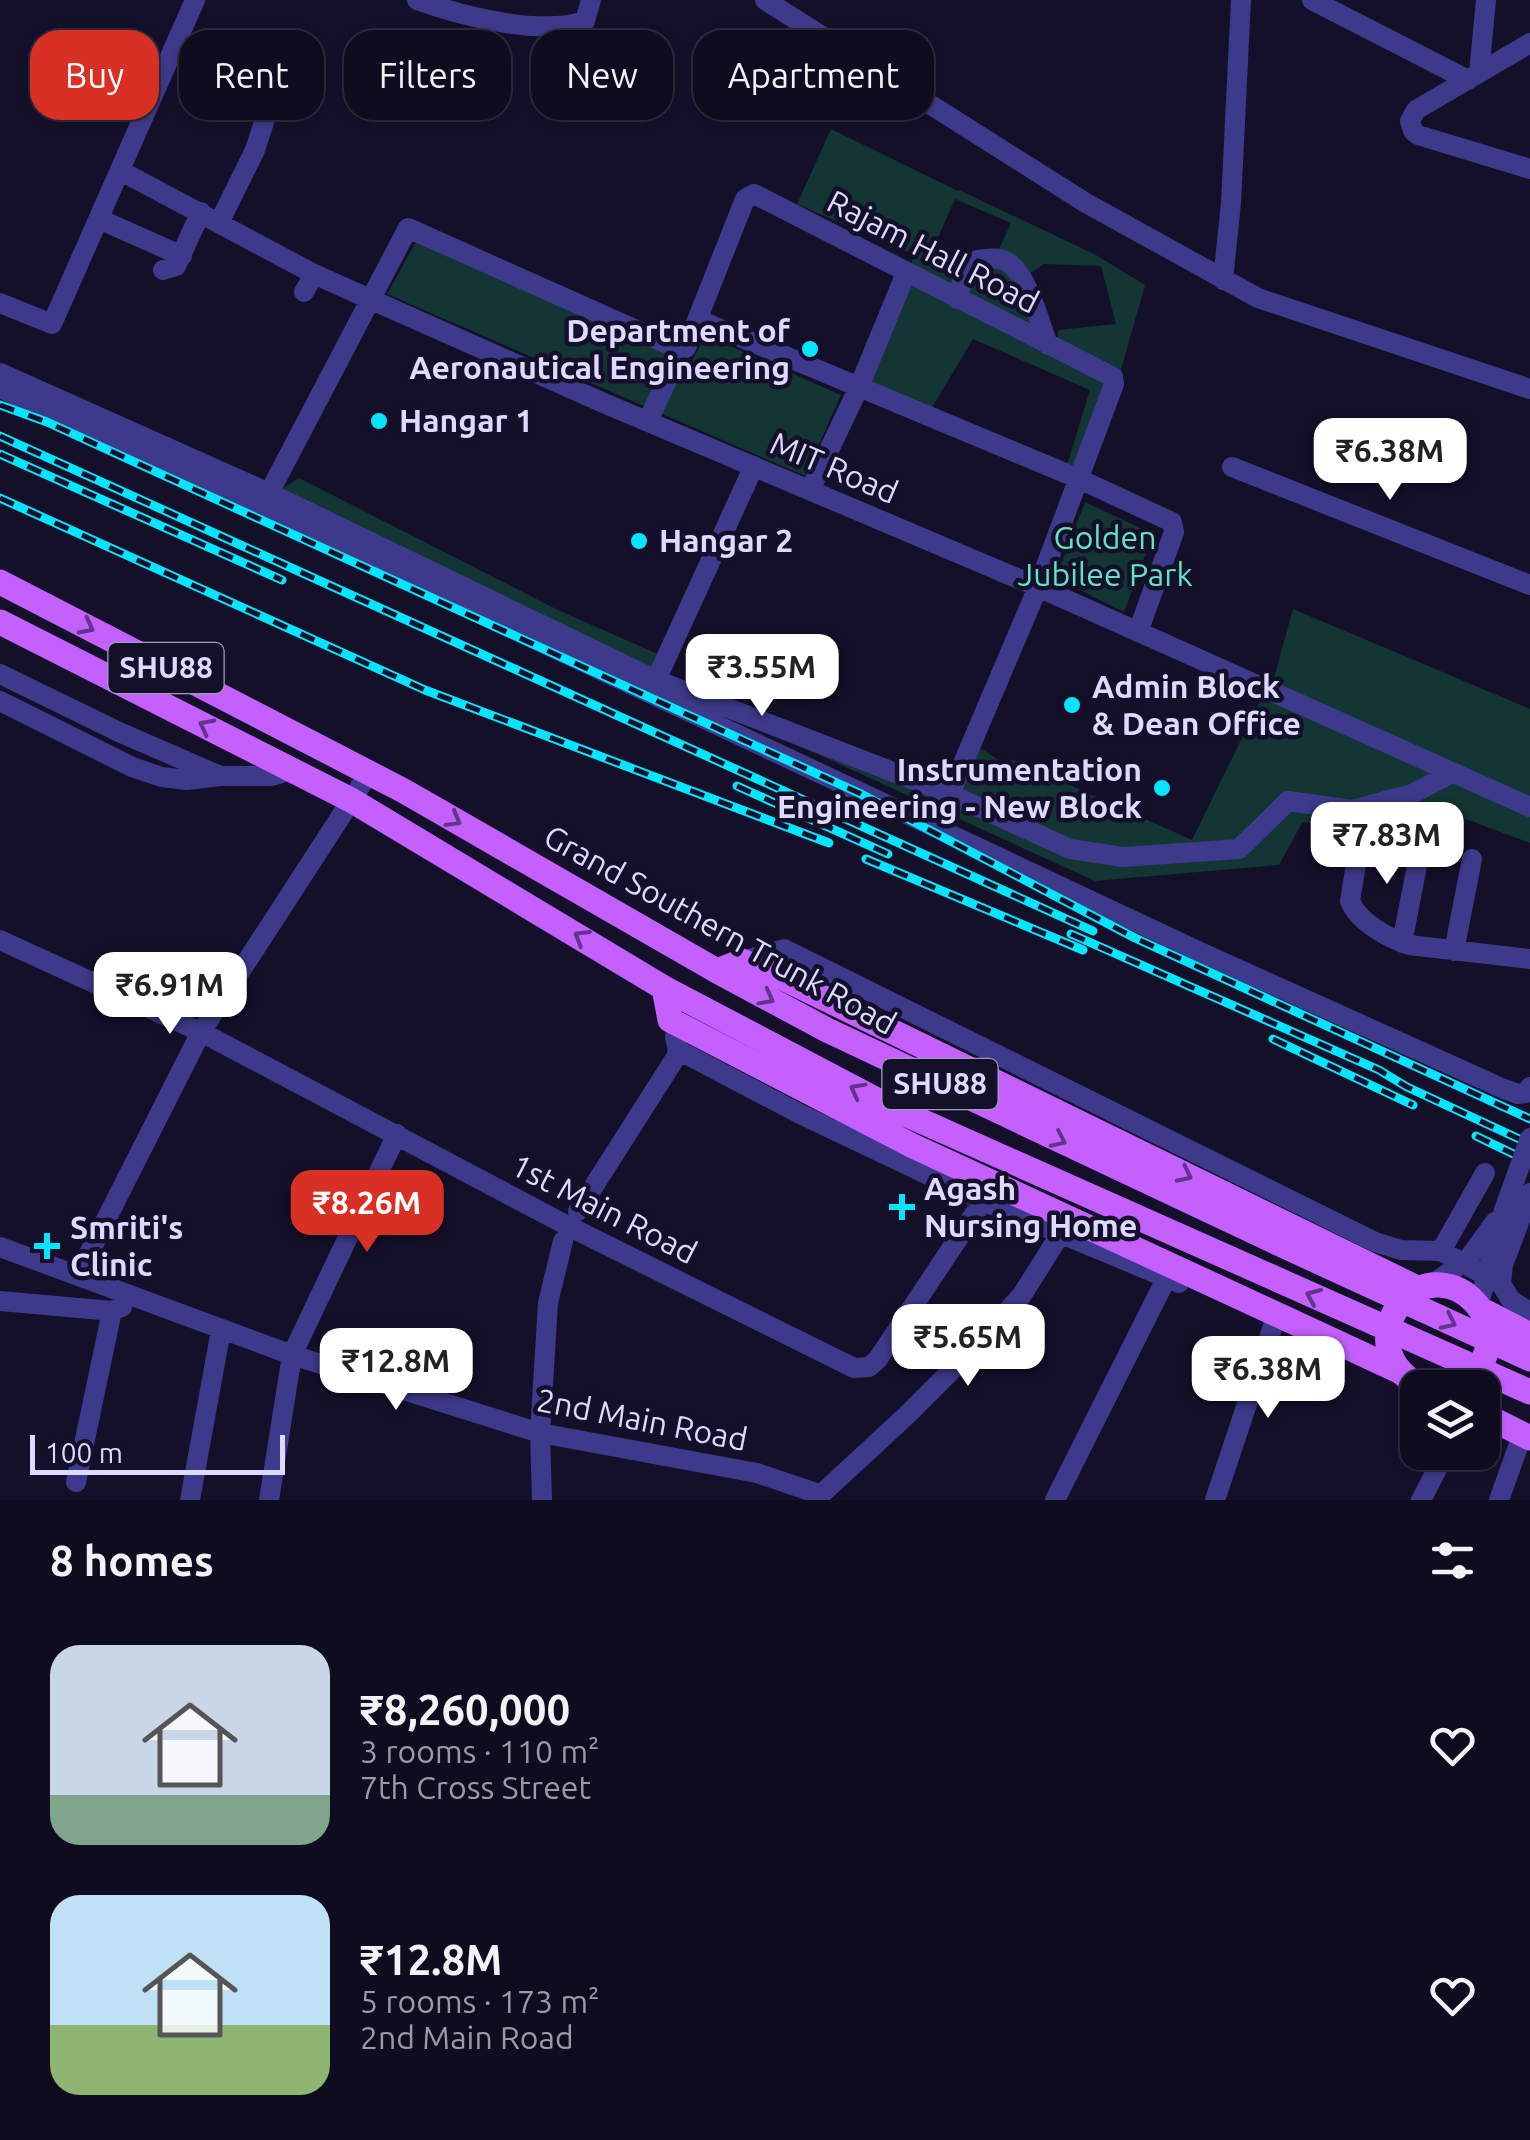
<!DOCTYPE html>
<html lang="en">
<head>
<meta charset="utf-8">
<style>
	body { margin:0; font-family:Ubuntu,sans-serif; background:#1d1a2d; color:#f1f3f6; height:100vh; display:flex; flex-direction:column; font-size:38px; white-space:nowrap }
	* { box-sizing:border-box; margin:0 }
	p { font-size:32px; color:#9b9ba5 }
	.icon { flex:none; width:55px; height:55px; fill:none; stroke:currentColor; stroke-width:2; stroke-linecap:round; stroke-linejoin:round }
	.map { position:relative; height:1500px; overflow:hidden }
	.side { display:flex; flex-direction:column; background:#0f0c20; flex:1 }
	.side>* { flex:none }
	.top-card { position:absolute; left:30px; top:30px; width:1000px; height:90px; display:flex; gap:20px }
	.fabs { position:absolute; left:1400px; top:1370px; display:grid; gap:20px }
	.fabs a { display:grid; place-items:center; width:100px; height:100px; border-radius:20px; background:#0f0c20; box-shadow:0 2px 8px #0004,0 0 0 2px #2f2c3e; font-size:50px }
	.scale { position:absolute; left:30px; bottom:25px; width:255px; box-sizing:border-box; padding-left:10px; border:5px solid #ded9ff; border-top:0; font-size:28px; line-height:35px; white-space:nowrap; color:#ded9ff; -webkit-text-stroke:8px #14102a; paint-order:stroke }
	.price { position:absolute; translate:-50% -85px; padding:0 22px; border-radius:20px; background:#fff; color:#222; font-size:32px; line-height:65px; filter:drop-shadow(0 2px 5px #0008) }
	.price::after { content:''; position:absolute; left:50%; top:60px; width:30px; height:22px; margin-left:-15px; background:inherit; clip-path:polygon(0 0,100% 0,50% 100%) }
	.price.active { background:#d93025; color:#fff }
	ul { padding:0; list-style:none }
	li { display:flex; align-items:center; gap:30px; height:250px; padding:0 50px }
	li span { display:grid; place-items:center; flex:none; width:280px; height:200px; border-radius:30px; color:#555 }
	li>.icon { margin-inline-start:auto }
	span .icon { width:120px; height:120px; fill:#fffc; stroke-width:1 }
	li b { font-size:42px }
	h2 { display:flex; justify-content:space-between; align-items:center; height:120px; padding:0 50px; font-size:42px }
	.pill { padding:0 35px; border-radius:30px; background:#0f0c20; box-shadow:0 2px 8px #0004,0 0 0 2px #2f2c3e; font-size:35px; line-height:90px }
	.pill.active { background:#d93025; color:#fff }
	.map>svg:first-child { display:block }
	.green { fill:#133534 }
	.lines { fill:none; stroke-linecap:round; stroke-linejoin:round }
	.minor { stroke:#3d3a8b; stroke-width:20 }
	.major { stroke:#c460ff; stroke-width:25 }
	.rail-casing { stroke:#05e5ff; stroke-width:9 }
	.rail { stroke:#14102a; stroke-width:5; stroke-dasharray:15; stroke-linecap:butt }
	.minor-bridge { stroke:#3d3a8b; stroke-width:20 }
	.major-bridge { stroke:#c460ff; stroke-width:25 }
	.oneway { stroke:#63348a }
	.poi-dot { fill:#05e5ff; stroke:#14102a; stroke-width:4 }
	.labels { text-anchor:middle; stroke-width:9; stroke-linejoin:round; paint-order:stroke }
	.shield { fill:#14102a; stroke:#a19dbf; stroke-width:2.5 }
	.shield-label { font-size:30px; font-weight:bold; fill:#ded9ff }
	.street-label { font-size:32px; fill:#ded9ff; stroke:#14102a }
	.poi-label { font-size:32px; font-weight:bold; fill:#ded9ff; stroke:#14102a; text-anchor:start }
	.park-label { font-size:32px; fill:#60e4c3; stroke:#14102a }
</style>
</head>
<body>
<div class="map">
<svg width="1530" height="1500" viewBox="0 0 1530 1500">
	<rect width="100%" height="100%" fill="#14102a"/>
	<path class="green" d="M831 129 958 191 959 190 1096 255 1145 285 1120 373 1058 343V330L1116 324 1101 266 1044 264 1029 274 998 251 1011 223 955 199 936 242 968 260 954 292 912 270V254L797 204Z
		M416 242 691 363 705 335 841 395 805 476 387 294Z
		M985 264 1009 268 1040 336 963 296 969 274Z
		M908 280 1108 380 1075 471 1066 468 1090 390 973 339 931 409 865 382Z
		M299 478 558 610 662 656 653 673 280 490Z
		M1085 502 1153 534 1124 612 1056 578Z
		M1293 609 1530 709V799L1272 685Z
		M664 684 1069 855 1242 853 1288 807 1353 812 1454 778 1530 808V843L1439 809 1302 823 1279 865 1095 881Z
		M1263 695 1441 776 1352 804 1289 794 1236 842 1121 851 1071 842 959 791 980 748 1004 763 1013 760 1030 767 1192 840Z"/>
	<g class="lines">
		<path class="minor" d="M417 0C462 16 539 36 585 21L591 0
			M765 0 1086 203 1258 298 1530 389
			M1312 0 1468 80
			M1530 43 1416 110 1410 121 1413 131 1418 135 1530 169
			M1479 73 1486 0
			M121 171 314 274 372 300 606 404 1038 587 1530 807
			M99 219 182 256
			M219 223 255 150 278 79 249 40
			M163 270 176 266 201 212
			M1223 280 1231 203 1241 0
			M304 292 314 274
			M957 299 965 272 977 260C987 259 1000 256 1009 263 1028 276 1040 323 1048 345
			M0 303 52 324 195 0
			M699 320 1077 478 1172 522 1174 532 1138 632
			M0 373 269 493 656 680 754 466
			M0 388 1198 951 1504 1089 1518 1094 1526 1093 1530 1087
			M648 421 681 350 686 348 745 199 754 194 1113 377 1114 384 1038 587 950 794
			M1232 467 1530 585
			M810 490 859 387 906 273
			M269 493 408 228 681 350
			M0 674 119 732 218 775
			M656 680 950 794 1070 849 1123 857 1239 849 1288 801 1352 810 1412 794 1452 773
			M0 701 132 767 162 777 187 780 220 776H272L293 770
			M1360 840 1350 901C1358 922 1388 938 1409 945L1530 959
			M0 940 201 1032 566 1225 854 1368 869 1367 878 1359 983 1201
			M1402 943 1422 840
			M1454 951 1472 859
			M742 961 784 949 1375 1242 1401 1250 1441 1251 1501 1284 1511 1300 1530 1312
			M678 1050 800 1114 983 1201 1179 1283
			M578 1211 676 1057 678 1050 675 1037
			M0 1247 292 1355 540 1433 757 1473 819 1494
			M1441 1251 1485 1173
			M78 1275 201 1032 369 773
			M1501 1284 1503 1265 1530 1193
			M0 1301 112 1311 122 1307
			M76 1482 112 1311
			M190 1500 221 1330
			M269 1500 292 1355 397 1134
			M542 1500 540 1433 548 1303 563 1241
			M815 1500 907 1415 975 1347 1022 1295 1061 1233
			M1055 1500 1167 1277
			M1215 1500 1273 1326
			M1421 1500 1446 1452
			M1499 1500 1519 1444"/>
		<path class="major" d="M0 582 404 791 717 971 827 1030 1282 1245 1530 1359
			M0 622 351 800 664 988 892 1108 1530 1392
			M717 971 742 961 783 978 1419 1289
			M664 988 670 1020 913 1146 1401 1372
			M1484 1311 1530 1335
			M1482 1414 1530 1438"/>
		<defs>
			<path id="rail" d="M0 405 47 422 859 793 1135 938 1530 1119
				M0 436 1093 931
				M0 454 282 580
				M0 498 425 690 829 843
				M737 786 888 854
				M866 859 1083 950
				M1071 934 1379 1070 1407 1087 1530 1144
				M1273 1039 1413 1105
				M1476 1136 1530 1162"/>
		</defs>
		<use href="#rail" class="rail-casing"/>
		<use href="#rail" class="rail"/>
		<path class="minor-bridge" d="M1430 1286 1468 1259 1495 1222
			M1479 1304 1504 1210 1530 1138"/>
		<path class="major-bridge" d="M1428 1388C1407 1382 1391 1366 1388 1345 1386 1330 1391 1314 1402 1302 1448 1250 1530 1328 1464 1383"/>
	</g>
	<defs><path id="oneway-chevron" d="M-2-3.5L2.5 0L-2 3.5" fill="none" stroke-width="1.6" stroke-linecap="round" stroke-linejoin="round" transform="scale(2.5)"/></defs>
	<g class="oneway">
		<use href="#oneway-chevron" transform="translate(87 627) rotate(27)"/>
		<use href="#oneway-chevron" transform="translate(206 726) rotate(-153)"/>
		<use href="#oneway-chevron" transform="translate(454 820) rotate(30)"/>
		<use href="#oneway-chevron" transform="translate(581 937) rotate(-149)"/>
		<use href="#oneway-chevron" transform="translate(767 998) rotate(28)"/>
		<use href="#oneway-chevron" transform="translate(857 1090) rotate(-152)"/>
		<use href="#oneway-chevron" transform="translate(1059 1140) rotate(25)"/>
		<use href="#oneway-chevron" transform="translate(1185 1175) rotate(26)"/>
		<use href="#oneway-chevron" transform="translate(1313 1296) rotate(-156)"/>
		<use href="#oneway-chevron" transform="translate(1449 1322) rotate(25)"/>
	</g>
	<g class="poi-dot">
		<circle cx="810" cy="349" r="10"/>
		<circle cx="379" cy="421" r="10"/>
		<circle cx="639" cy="541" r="10"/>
		<circle cx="1072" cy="705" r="10"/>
		<circle cx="1162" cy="788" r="10"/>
		<path d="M897 1192h10v10h10v10h-10v10h-10v-10h-10v-10h10z"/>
		<path d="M42 1231h10v10h10v10h-10v10h-10v-10h-10v-10h10z"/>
	</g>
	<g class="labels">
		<g class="shield">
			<rect x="108.5" y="643" width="115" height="50" rx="8"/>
			<rect x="882.5" y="1059" width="115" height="50" rx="8"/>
		</g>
		<g class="shield-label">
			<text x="166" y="678">SHU88</text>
			<text x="940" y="1094">SHU88</text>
		</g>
		<g class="street-label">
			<text transform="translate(933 252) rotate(27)" y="11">Rajam Hall Road</text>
			<text transform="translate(834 468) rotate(23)" y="11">MIT Road</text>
			<text transform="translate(720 930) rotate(29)" y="11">Grand Southern Trunk Road</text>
			<text transform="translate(604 1209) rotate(27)" y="11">1st Main Road</text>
			<text transform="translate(642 1420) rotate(11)" y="11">2nd Main Road</text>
		</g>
		<g class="poi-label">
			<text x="790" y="342" text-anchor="end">Department of<tspan x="790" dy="37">Aeronautical Engineering</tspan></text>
			<text x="399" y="432">Hangar 1</text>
			<text x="659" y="552">Hangar 2</text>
			<text x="1092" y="698">Admin Block<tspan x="1092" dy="37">&amp; Dean Office</tspan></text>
			<text x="1142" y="781" text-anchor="end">Instrumentation<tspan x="1142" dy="37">Engineering - New Block</tspan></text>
			<text x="924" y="1200">Agash<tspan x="924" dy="37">Nursing Home</tspan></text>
			<text x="70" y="1239">Smriti's<tspan x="70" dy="37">Clinic</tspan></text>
		</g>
		<g class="park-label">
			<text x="1105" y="549">Golden<tspan x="1105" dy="37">Jubilee Park</tspan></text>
		</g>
	</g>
</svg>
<div class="fabs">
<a><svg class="icon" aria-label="layers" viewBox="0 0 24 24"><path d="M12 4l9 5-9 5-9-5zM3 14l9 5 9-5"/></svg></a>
</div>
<div class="scale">100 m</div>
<b class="price" style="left:1390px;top:503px">₹6.38M</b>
<b class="price" style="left:762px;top:719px">₹3.55M</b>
<b class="price" style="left:1387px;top:887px">₹7.83M</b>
<b class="price" style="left:170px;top:1037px">₹6.91M</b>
<b class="price active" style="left:367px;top:1255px">₹8.26M</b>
<b class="price" style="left:968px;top:1389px">₹5.65M</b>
<b class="price" style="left:396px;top:1413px">₹12.8M</b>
<b class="price" style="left:1268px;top:1421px">₹6.38M</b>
<div class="top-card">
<a class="pill active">Buy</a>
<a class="pill">Rent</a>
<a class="pill">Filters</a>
<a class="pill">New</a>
<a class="pill">Apartment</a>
</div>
</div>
<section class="side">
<h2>8 homes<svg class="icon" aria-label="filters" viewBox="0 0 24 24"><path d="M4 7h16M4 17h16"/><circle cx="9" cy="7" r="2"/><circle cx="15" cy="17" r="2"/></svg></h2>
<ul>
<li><span style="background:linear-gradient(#c9d6e8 75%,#7fa58c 0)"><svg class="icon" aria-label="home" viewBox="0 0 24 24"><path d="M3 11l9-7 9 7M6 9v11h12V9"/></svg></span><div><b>₹8,260,000</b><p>3 rooms · 110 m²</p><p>7th Cross Street</p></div><svg class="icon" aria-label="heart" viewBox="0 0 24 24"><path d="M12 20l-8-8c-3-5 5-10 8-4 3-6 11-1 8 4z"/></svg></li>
<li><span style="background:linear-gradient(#bfe0f5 65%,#8fb573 0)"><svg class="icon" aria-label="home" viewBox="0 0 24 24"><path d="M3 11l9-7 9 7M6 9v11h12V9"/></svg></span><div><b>₹12.8M</b><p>5 rooms · 173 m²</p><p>2nd Main Road</p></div><svg class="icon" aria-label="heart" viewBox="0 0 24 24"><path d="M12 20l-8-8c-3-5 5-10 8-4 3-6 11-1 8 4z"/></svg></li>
</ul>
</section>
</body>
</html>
